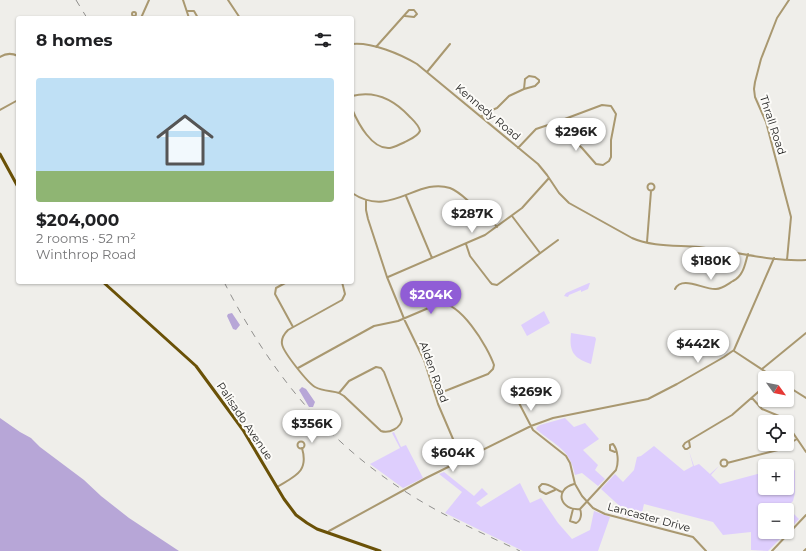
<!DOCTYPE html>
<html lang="en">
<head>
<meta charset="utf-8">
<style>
	body { margin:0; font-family:Montserrat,sans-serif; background:#f6f6f6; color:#202124; height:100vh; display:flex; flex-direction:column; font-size:15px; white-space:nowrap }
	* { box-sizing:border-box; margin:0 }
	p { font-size:13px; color:#757577 }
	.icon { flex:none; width:22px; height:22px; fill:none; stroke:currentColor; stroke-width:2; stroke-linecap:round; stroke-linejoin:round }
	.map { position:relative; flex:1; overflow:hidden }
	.panel { position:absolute; left:16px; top:16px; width:338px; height:268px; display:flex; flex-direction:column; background:#fff; border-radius:4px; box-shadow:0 1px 3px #0004 }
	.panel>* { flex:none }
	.needle { width:26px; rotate:123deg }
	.tools { position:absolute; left:758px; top:371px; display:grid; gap:8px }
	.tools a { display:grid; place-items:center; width:36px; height:36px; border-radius:4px; background:#fff; box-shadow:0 1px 3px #0004; font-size:20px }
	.price { position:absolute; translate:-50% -34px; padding:0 9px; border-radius:14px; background:#fff; color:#222; font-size:13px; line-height:26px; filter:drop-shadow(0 1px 2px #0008) }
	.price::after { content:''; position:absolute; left:50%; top:24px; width:12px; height:9px; margin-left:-6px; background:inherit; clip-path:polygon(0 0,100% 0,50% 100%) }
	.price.active { background:#905dd6; color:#fff }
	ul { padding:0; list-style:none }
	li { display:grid; align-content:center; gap:8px; height:212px; padding:0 20px }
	li span { display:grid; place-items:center; height:124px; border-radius:4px; color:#555 }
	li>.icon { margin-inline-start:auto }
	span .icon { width:72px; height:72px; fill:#fffc; stroke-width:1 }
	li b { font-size:17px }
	h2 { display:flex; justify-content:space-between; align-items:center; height:48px; padding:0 20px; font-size:17px }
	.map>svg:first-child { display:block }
	.green { fill:#decefd }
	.water { fill:#b7a6d7 }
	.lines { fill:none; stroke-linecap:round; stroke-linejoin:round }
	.minor { stroke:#a99870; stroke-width:2 }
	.major { stroke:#6a5107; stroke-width:3 }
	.rail { stroke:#908f8d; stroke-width:1; stroke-dasharray:7 7; stroke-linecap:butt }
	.labels { text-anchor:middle; stroke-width:4; stroke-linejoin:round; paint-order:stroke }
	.street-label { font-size:11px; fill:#1e1e1d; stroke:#fcfbf8 }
</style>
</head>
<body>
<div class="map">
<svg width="806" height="551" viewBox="0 0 806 551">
	<rect width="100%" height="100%" fill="#efeeea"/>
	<path class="green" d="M589 283H590L588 289 581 292V290L569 295 568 297 564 296 566 293Z
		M544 311 550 323 527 336 521 325Z
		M571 333 595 337 596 339 591 364C573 358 569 351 571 333Z
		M565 418 574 427 585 423 599 439 583 450 598 465 595 470 605 479 598 486 582 473 575 475C570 448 554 445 536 429L537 427 540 425Z
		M394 432 401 447 406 445 423 478 403 488 370 464 400 448 392 433Z
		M654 446 684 471 693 466 689 451 694 466 699 464 710 474 719 466 711 475 720 484 765 472V488H787V467L792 466 795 471V493L793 501 787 507 799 519 787 532V510H765V532H787L768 551 751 550V532L723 535 713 522 644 504 640 521 622 516 624 510 601 489 615 474 623 482 634 470 637 457 641 456Z
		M444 472 474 496 482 488 488 494 476 503 481 507 520 483 530 503 541 498 558 523 572 539 590 530 594 511 610 517 598 551H523L445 513 462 492 439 474Z"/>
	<path class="water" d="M232 313 240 325 236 330 233 329 227 316 228 314Z
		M302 387 306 389 315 402 313 407H309L299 390Z
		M0 418 20 432 31 438 40 447 84 480 101 496 129 518 179 551H0Z"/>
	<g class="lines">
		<path class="minor" d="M183 0 189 18
			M228 0 240 18
			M187 11H194L198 18
			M132 14a2 2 0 1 1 4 0a2 2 0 1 1-4 0Z
			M141 18 149 0
			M352 44C372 42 400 54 417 64L538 164 547 175 559 193 569 203 632 238C652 247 678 245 699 247 734 251 770 262 806 260
			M376 47 409 10H414L417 14 414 17 405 16
			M0 57C6 53 12 53 18 56
			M427 72 450 44
			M529 76 535 77 539 80V82L535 86 524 89 525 79Z
			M352 96C375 90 394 100 409 116 414 121 419 125 420 131 417 137 410 139 405 142 400 144 395 147 390 148 372 150 358 123 352 109
			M602 105 611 106 616 114 611 140V157L609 161 603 165 596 164 582 148 554 123Z
			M0 110 18 100
			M481 117 485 113 497 108 509 96 524 89
			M518 148 536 129 554 123
			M647.5 187a3.5 3.5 0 1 1 7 0a3.5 3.5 0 1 1-7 0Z
			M352 193C391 219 417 177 450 188 458 191 465 198 472 204 481 211 491 218 497 227
			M406 196 432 258
			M366 200V210L368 219 387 277 405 321 424 360 438 404 462 460
			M512 216 540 253
			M647 242 651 191
			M466 244 470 256 490 282 492 284 497 285 558 240
			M787 260 791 217 766 122 755 97 754 89 755 82 761 59 777 18 789 0
			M388 277 485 235 522 208 549 178
			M287 282 276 288 275 294 293 327
			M675 289C682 275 704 290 716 289 722 289 728 284 733 281 737 279 740 276 742 272 745 267 746 260 748 254
			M734 351 775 378
			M376 367 381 368 384 372 402 419C401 428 389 434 381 431L344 396 339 393 349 381Z
			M298 368 374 326 398 321 438 304C459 299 488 347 494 365L493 369 488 374 435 395
			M762 369 806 333
			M787 386 806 398
			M339 393C332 391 322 391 315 387 308 383 283 352 282 344 281 338 284 334 288 330L342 300 345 294 342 282
			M752 398 762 409 779 416 785 422
			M519 403 533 430 566 456 570 463 575 484 582 496 593 508 605 514 693 537 706 551
			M787 424 806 452
			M689 441 690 447 687 449H685L683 446 685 443 732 415 765 386
			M297.5 445a3.5 3.5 0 1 1 7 0a3.5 3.5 0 1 1-7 0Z
			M720.5 463a3.5 3.5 0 1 1 7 0a3.5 3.5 0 1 1-7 0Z
			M727 463 778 450 797 439
			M574 484C553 490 561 511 580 509L616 470C619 462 618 450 613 444L610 445V450L615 452
			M277 487C295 476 309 472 302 448
			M555 490 546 494 540 491 539 487 542 484C550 483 555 490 562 492
			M573 509 570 521 576 523C581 521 582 514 580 509
			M328 533 329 531 426 478 531 426 553 418 648 399 677 384 724 357 734 350 774 258
			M772 551 806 515
			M804 551 806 549"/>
		<path class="major" d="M0 154 18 187
			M103 282 196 366 243 430 284 499 296 515 307 523 317 529 380 551"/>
		<path class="rail" d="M76 0 87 18
			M224 282C271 373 326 443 414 497 448 518 484 534 520 551"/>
	</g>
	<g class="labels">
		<g class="street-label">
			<text transform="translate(488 112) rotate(40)" y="4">Kennedy Road</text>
			<text transform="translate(773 125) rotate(72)" y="4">Thrall Road</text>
			<text transform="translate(434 372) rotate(70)" y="4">Alden Road</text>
			<text transform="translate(245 421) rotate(56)" y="4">Palisado Avenue</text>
			<text transform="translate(649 517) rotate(15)" y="4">Lancaster Drive</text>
		</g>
	</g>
</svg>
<div class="tools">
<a><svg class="needle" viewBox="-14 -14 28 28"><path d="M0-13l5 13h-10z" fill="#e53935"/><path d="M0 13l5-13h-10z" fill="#757577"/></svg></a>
<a><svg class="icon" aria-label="locate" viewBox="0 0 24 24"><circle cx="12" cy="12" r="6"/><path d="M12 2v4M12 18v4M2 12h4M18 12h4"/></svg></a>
<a>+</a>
<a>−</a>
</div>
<b class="price" style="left:576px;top:152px">$296K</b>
<b class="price" style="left:472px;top:234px">$287K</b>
<b class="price" style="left:711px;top:281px">$180K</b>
<b class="price active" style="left:431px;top:315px">$204K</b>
<b class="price" style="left:698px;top:364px">$442K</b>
<b class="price" style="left:531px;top:412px">$269K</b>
<b class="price" style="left:312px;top:444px">$356K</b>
<b class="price" style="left:453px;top:473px">$604K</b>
<section class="panel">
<h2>8 homes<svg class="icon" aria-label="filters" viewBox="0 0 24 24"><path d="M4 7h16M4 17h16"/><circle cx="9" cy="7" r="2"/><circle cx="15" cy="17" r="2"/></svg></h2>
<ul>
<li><span style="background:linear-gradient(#bfe0f5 75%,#8fb573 0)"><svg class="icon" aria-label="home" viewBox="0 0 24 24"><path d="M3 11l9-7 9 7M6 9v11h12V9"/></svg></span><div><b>$204,000</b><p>2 rooms · 52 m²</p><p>Winthrop Road</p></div></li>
</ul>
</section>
</div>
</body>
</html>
